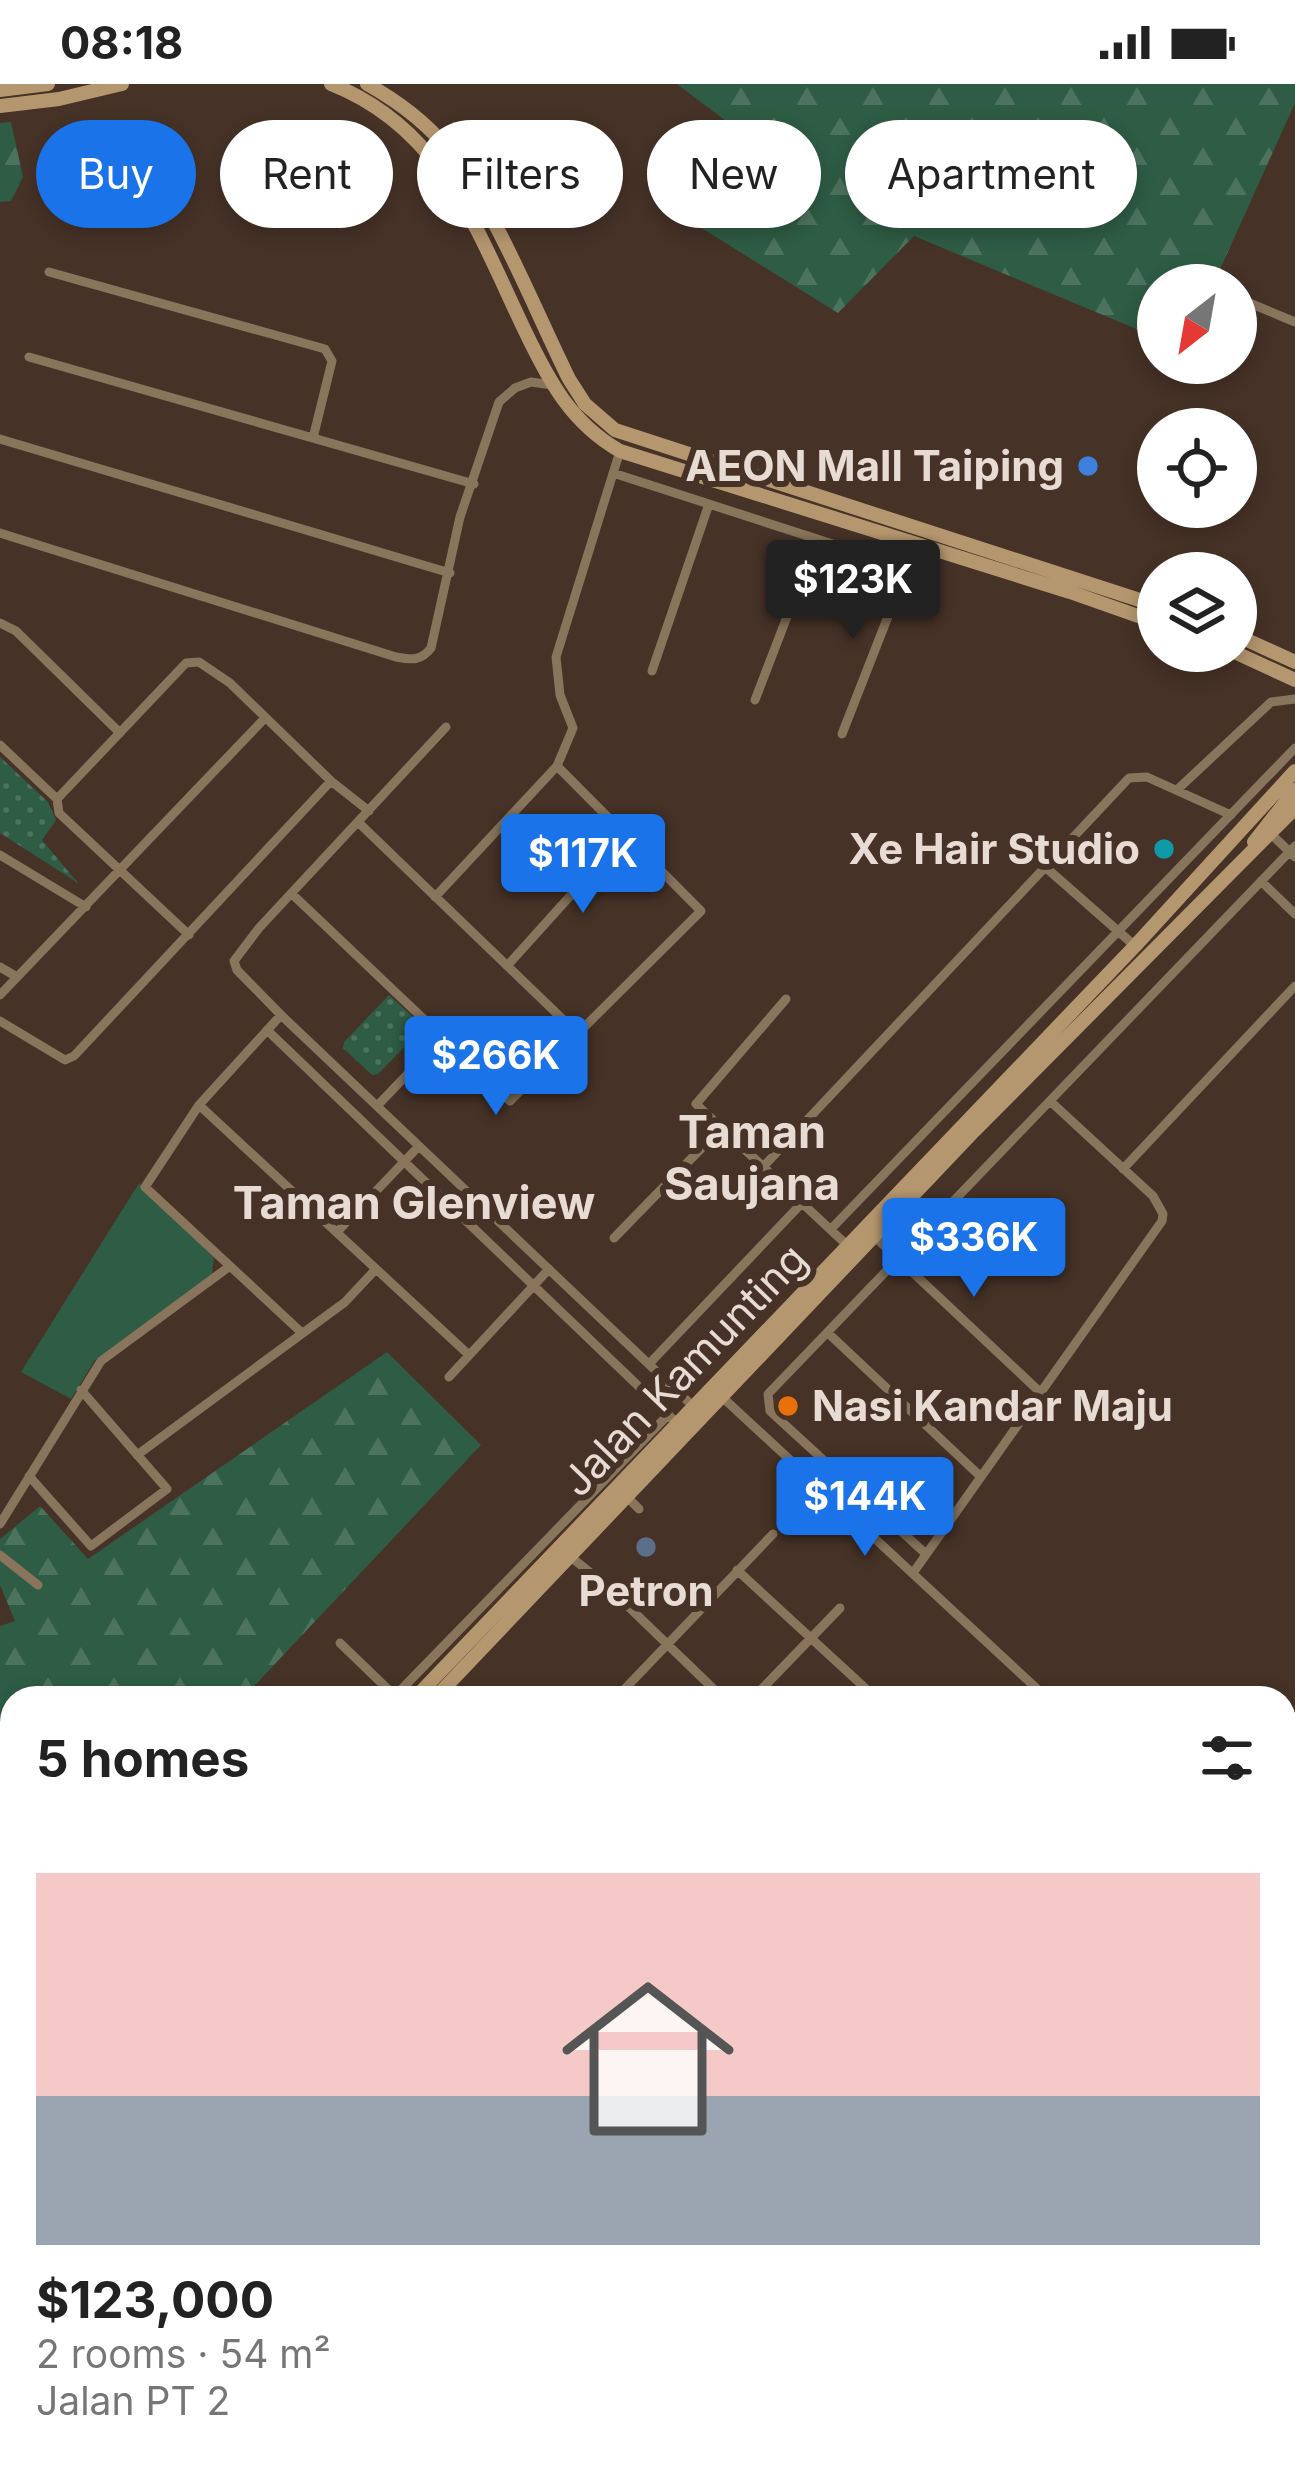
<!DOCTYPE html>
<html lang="en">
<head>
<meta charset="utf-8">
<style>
	body { margin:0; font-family:Inter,sans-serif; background:#f6f6f6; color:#222; height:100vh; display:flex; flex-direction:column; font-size:45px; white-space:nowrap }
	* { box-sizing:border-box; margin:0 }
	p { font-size:39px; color:#767676 }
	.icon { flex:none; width:66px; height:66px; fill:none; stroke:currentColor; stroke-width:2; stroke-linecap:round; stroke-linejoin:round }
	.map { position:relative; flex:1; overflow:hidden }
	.details { position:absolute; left:0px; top:1602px; width:1296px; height:807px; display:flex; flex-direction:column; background:#fff; border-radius:36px 36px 0 0; box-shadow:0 6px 18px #0003 }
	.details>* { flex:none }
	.banner { position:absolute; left:36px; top:36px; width:1224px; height:108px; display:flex; gap:24px }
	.needle { width:78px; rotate:211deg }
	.tools { position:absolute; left:1137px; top:180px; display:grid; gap:24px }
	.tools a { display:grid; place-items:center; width:120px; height:120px; border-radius:50%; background:#fff; box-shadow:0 6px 18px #0003; font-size:60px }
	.price { position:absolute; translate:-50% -102px; padding:0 27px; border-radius:12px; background:#1a73e8; color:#fff; font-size:39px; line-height:78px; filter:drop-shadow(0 3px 6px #0008) }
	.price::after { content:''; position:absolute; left:50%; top:72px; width:36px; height:27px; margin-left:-18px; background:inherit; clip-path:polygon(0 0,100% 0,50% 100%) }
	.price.on { background:#222; color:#fff }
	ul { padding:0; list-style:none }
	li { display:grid; align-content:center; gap:24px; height:636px; padding:0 36px }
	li+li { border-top:3px solid #e0e0e0 }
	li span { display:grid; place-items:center; height:372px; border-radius:0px; color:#555 }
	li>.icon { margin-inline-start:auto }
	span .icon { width:216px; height:216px; fill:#fffc; stroke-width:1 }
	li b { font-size:51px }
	h2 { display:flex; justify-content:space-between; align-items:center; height:144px; padding:0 36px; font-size:51px }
	.tag { padding:0 42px; border-radius:54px; background:#fff; box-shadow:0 6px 18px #0003; font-size:42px; line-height:108px }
	.tag.on { background:#1a73e8; color:#fff }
	.status { display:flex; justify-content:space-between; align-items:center; height:84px; padding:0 60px; background:#fff; direction:ltr }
	.status svg { height:33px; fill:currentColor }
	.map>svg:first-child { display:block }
	.grass { fill:#2e5c44 }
	.forest { fill:url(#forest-firs) }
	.park { fill:url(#park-dots) }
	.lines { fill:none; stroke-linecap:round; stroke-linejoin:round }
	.street { stroke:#88755c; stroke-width:9 }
	.secondary { stroke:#b5976f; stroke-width:14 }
	.shop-dot { fill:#3f7fe0; stroke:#463227; stroke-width:4.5 }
	.culture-dot { fill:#0f9aa8; stroke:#463227; stroke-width:4.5 }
	.food-dot { fill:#e8710a; stroke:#463227; stroke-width:4.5 }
	.service-dot { fill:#5c6f8a; stroke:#463227; stroke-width:4.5 }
	.labels { text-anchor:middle; stroke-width:12; stroke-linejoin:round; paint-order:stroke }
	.poi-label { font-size:42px; font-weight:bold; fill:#e8dbd4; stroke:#463227; text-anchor:end }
	.street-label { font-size:42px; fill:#e8dbd4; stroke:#463227 }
	.neighbourhood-label { font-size:45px; font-weight:bold; fill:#e8dbd4; stroke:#463227 }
</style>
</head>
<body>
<div class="status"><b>08:18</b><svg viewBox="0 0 49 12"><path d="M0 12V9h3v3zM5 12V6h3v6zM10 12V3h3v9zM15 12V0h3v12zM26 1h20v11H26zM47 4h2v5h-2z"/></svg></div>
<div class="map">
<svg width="1295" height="2407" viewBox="0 0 1295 2407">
	<defs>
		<pattern id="forest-firs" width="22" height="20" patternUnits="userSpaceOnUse" patternTransform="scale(3)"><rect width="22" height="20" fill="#2e5c44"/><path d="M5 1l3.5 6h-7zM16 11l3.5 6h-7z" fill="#4c735e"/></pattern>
		<pattern id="park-dots" width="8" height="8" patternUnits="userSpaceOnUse" patternTransform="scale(3)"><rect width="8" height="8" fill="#2e5c44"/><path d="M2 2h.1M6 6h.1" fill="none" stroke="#4c735e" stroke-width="1.8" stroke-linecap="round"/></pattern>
	</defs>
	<rect width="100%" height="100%" fill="#463227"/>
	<path class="grass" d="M139 1099 214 1172 212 1190 95 1276 71 1315 21 1288Z"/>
	<path class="forest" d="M677 0H1295V19L1213 201H1158V254L914 152 838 229 687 135 763 65Z
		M11 38 23 93 11 117 0 118V39Z
		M387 1268 481 1361 243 1614H12V1714L0 1727V1542L15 1537 0 1501V1455L40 1422 88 1475Z
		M0 1760 12 1771V1872L0 1887Z"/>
	<path class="park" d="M0 673 48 718 56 736 42 756 78 799 0 749Z
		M389 911 424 943 378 990 372 991 343 964 344 958Z"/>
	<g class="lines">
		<path class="street" d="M49 188 325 265 332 277 313 354
			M1240 215 1295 238
			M29 273 474 400
			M0 355 450 489
			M613 389 907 484 842 650
			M0 449 396 573C412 576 421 577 431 564L460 433 499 318 515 304 531 298 552 301
			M0 539 16 547 120 649
			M652 587 709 420
			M755 616 817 455
			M446 643 259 844 234 877 237 886 281 931 696 1325
			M0 661 57 715 59 729 189 851
			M557 682 573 644 560 611 556 573 620 367
			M1178 705 1271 618 1295 615
			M57 715 186 579 199 578 230 599 331 697 369 727
			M359 739 578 950
			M1270 749 1295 773
			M0 771 86 823
			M1043 781 1135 862
			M1261 797 1295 830
			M292 810 510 1017 701 827 557 682 435 813
			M507 882 625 751
			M0 883 17 893
			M0 911 265 634
			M786 915 696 1020 848 1162
			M281 931 199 1021 145 1103 302 1249
			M0 937 65 976 74 972 331 697
			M267 946 680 1342
			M199 1021 469 1271
			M377 1022 442 954
			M763 1083 1129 694 1147 693 1231 731
			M1123 1085 1295 902
			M831 1145 1295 664
			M338 1147 419 1062
			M614 1154 721 1044
			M876 1154 1041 1309
			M828 1249 980 1392
			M649 1280 802 1119
			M449 1293 549 1185
			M721 1312 1047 1614
			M137 1371 345 1218 376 1185
			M29 1392 91 1462 167 1405 81 1306
			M628 1414 639 1425
			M0 1440 101 1277 230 1182
			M926 1470 770 1327 768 1310 1295 762
			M0 1471 38 1501
			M572 1474 607 1502 723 1614
			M737 1486 876 1614
			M913 1489 1162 1137 1163 1130 1153 1112 1050 1017
			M340 1559 397 1614
			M393 1614 668 1331
			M616 1614 773 1450
			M753 1614 840 1524
			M0 1747 12 1758
			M1284 1822 1295 1825
			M0 1904 4 1900
			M1284 1905 1289 1897
			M1284 2044H1295
			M1284 2140 1295 2137
			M1284 2235 1295 2225
			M0 2301 12 2289
			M1284 2366 1295 2355
			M0 2372 12 2360
			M526 2397 541 2407
			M654 2397 666 2407
			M860 2397 871 2407
			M103 2407 114 2397
			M352 2407 360 2397
			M633 2407 641 2397
			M891 2407 901 2397
			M976 2407 987 2397
			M1077 2407 1089 2397
			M1239 2407 1251 2397"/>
		<path class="secondary" d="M331 0C443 44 477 147 525 247 549 297 571 339 620 367L1070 508 1158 539
			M367 0C399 18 431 42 453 72 499 134 534 224 569 295L585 320 615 346 1158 522
			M0 6 48 0
			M0 22 59 15 122 0
			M1236 551 1295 578
			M1232 567 1295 596
			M1254 758 1295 706
			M415 1614 1135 862 1295 687
			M435 1614 974 1047 1295 724
			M0 2052 12 2039
			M0 2072 12 2060"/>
	</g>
	<circle class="shop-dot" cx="1088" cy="382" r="12"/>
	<circle class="culture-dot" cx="1164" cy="765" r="12"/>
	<circle class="food-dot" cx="788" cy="1322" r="12"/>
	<circle class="service-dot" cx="646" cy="1463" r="12"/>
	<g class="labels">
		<g class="poi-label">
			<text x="1064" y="397">AEON Mall Taiping</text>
			<text x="1140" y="780">Xe Hair Studio</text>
			<text x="812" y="1337" text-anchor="start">Nasi Kandar Maju</text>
			<text x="646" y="1522" text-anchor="middle">Petron</text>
		</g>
		<g class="street-label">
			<text transform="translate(684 1286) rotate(-46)" y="15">Jalan Kamunting</text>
		</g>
		<g class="neighbourhood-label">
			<text x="752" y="1064">Taman<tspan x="752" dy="52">Saujana</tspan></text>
			<text x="414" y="1135">Taman Glenview</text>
		</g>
	</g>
</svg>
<div class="tools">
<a><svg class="needle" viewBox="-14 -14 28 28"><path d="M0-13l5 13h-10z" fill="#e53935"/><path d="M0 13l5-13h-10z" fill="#767676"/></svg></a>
<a><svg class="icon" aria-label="locate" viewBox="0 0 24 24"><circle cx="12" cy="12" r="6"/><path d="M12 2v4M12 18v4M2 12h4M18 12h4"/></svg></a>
<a><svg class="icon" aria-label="layers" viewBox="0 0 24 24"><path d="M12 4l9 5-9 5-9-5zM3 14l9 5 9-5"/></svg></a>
</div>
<b class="price on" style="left:853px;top:558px">$123K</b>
<b class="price" style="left:583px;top:832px">$117K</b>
<b class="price" style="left:496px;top:1034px">$266K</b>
<b class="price" style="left:974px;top:1216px">$336K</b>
<b class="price" style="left:865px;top:1475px">$144K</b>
<div class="banner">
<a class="tag on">Buy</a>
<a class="tag">Rent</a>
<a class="tag">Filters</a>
<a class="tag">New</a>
<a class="tag">Apartment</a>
</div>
<section class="details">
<h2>5 homes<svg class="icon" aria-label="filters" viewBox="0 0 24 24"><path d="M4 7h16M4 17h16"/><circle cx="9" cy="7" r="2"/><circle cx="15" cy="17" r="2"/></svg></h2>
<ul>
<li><span style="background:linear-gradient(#f6c9c9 60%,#9aa5b1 0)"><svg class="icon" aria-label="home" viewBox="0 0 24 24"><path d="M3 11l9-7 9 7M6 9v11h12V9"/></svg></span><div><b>$123,000</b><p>2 rooms · 54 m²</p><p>Jalan PT 2</p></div></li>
</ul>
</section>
</div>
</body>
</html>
